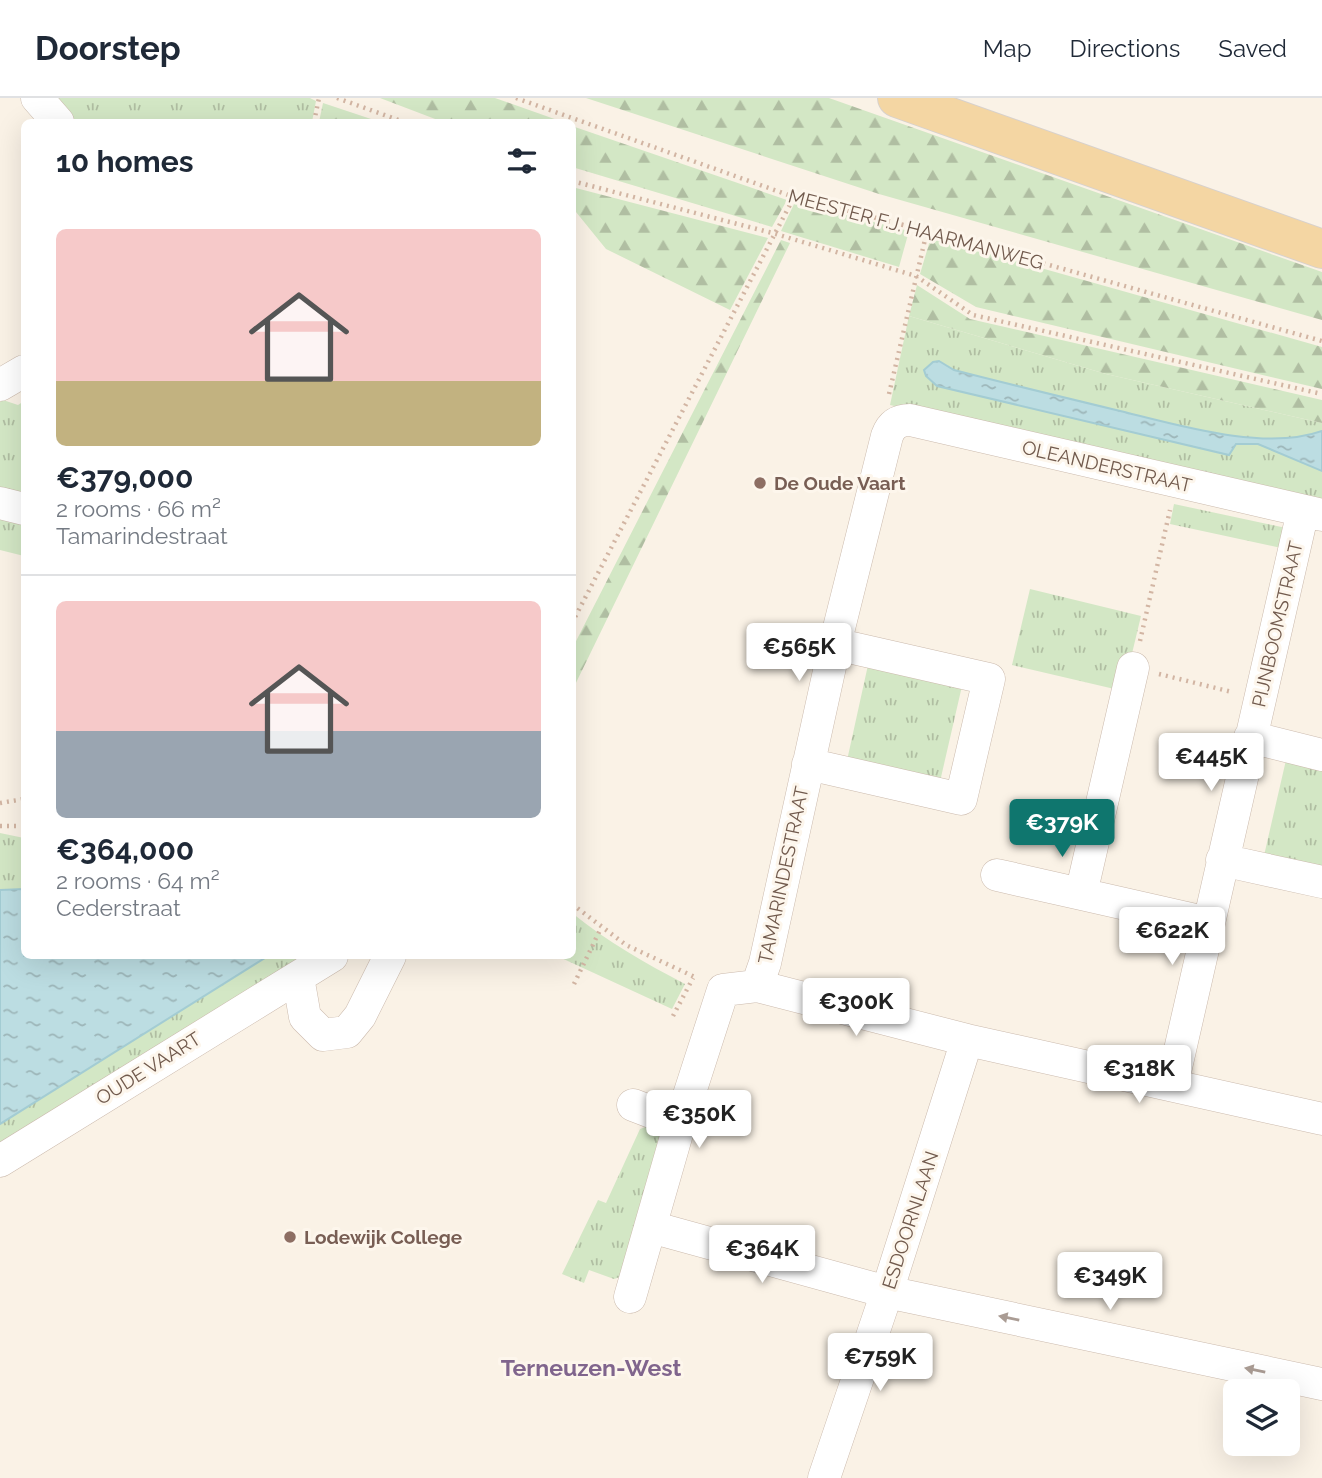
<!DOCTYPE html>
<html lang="en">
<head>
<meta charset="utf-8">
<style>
	body { margin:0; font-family:Raleway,sans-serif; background:#f6f6f7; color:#1f2937; height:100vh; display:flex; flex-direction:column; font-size:26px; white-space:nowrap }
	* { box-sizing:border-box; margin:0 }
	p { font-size:23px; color:#747a83 }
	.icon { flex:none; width:38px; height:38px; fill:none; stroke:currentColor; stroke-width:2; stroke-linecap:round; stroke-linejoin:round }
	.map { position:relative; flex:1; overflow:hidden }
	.panel { position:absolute; left:21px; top:21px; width:555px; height:840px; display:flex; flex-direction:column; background:#fff; border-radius:10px; box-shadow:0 7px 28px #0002 }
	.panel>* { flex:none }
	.buttons { position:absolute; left:1223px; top:1281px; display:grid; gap:14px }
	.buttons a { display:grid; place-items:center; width:77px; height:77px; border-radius:10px; background:#fff; box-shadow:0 7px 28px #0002; font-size:35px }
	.price { position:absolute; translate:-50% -60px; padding:0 16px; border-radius:7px; background:#fff; color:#222; font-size:23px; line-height:46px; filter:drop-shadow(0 2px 4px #0008) }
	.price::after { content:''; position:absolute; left:50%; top:42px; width:21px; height:16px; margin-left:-10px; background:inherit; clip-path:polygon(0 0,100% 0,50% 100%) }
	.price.active { background:#0f766e; color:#fff }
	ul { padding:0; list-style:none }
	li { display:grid; align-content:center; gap:14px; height:371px; padding:0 35px }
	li+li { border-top:2px solid #e0e1e3 }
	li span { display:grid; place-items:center; height:217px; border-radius:10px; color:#555 }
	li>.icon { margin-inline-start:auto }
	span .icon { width:126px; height:126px; fill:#fffc; stroke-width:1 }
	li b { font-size:30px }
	h2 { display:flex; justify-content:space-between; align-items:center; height:84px; padding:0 35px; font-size:30px }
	header { display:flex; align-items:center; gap:42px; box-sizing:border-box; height:98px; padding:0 35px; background:#fff; border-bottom:2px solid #e0e1e3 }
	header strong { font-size:33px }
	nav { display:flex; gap:38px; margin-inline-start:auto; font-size:24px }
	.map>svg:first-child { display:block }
	.grass { fill:url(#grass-tufts) }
	.forest { fill:url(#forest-firs) }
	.water { fill:url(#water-ripples); stroke:#a3ccd3; stroke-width:2 }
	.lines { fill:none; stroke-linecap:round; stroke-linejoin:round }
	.minor-casing { stroke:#cbbaad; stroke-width:33 }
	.major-casing { stroke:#d7d1cd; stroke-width:40 }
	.path { stroke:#d2b5a3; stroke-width:4.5; stroke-dasharray:2 5; stroke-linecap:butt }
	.minor { stroke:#fff; stroke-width:32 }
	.major { stroke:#f4d6a3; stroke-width:38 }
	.oneway { fill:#aa9c94 }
	.education-dot { fill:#8d6e63; stroke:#fdf6ec; stroke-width:2.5 }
	.labels { text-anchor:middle; stroke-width:6; stroke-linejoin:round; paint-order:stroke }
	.street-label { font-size:19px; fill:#715a4d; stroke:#fdf6ec }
	.education-label { font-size:19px; font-weight:bold; fill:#785e54; stroke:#fdf6ec; text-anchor:start }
	.quarter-label { font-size:23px; font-weight:bold; fill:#80658d; stroke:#fdf6ec }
</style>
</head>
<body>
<header>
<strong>Doorstep</strong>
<nav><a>Map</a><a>Directions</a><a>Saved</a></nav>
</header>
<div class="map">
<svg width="1322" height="1380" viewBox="0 0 1322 1380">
	<defs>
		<pattern id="grass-tufts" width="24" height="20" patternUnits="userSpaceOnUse" patternTransform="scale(1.75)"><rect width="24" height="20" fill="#d3e7c5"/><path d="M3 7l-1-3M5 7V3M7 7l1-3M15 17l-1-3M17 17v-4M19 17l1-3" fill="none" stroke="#b0bea2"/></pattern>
		<pattern id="forest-firs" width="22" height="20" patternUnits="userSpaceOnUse" patternTransform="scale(1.75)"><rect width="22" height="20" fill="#d3e7c5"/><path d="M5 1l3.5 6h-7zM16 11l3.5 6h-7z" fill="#b0bea2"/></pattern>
		<pattern id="water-ripples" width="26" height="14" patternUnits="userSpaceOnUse" patternTransform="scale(1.75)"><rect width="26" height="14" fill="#bcdde2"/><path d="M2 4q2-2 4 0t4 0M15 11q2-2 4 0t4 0" fill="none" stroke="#9db6b9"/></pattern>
	</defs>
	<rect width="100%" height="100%" fill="#faf2e6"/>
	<path class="grass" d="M55 0H310L316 3 312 24H73Z
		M909 218 1106 276 1322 325V333C1264 354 1174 326 1116 312 1062 299 1008 286 954 272L945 266 931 283 937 288 1228 357 1236 346H1258L1322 373V406L890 307Z
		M3 302 18 307 24 303V398L0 392V304Z
		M1174 406 1286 430 1281 450 1170 426Z
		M0 415 24 420V458L0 452Z
		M1030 491 1141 518 1123 593 1012 567Z
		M868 567 962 588 939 688 846 667Z
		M1286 662 1322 671V776L1263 762Z
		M0 735 24 740V791L0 792Z
		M572 815C608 844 645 865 685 886L672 911 557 858H572Z
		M268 858H316L0 1054V1026Z
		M648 1028 664 1033 620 1179 614 1181 589 1172 584 1185 562 1176 598 1102 606 1105 640 1031Z"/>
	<path class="forest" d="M380 0H495L563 24H443Z
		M586 0H829L1322 174V222L879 96Z
		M323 5 380 24H319Z
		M572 28 787 102 772 129 572 69Z
		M572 89 768 140 730 212 606 151 576 114H572Z
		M795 104 909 133 899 169 781 133Z
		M931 139 1322 249V291L976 209 920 176Z
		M781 142 790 145 572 593V551Z
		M917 187 970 221 1322 302V325L1106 276 909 218Z"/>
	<path class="water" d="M939 263 954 272C1008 286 1062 299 1116 312 1174 326 1264 354 1322 333V373L1258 346H1236L1229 357 937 288 926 278 924 272 933 264Z
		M24 791V858H268L0 1026V792Z"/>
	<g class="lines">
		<defs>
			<path id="minor" d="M37 0 58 24
				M0 287 24 273
				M0 405 24 411
				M1133 570 1081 796 1209 825
				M1250 639 1322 657
				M808 666 961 701 989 581 835 546
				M1222 762 1322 784
				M997 777 1081 796
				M298 879 305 919 323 937 347 934 360 918 390 858
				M757 888 765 865 835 546 887 338C891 327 898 322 910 322L1322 417
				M1172 987 1303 413
				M633 1007 680 1025
				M0 1063 332 858
				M651 1129 887 1194 1322 1286
				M630 1199 680 1025 723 892 757 888 967 942 1322 1021
				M824 1380 887 1194 967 942"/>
			<path id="major" d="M897 0 1322 151"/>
		</defs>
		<use href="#minor" class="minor-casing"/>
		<use href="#major" class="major-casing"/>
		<path class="path" d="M337 0 404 24
			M516 0 794 99 927 133 1322 243
			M314 24 319 0
			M572 83 776 136 916 178 973 217 1322 296
			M889 296 927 133
			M572 525 794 99
			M1140 543 1170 412
			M1159 576 1232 594
			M0 705 24 701
			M0 728H24
			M572 806 626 847 697 880
			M574 886 601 830
			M673 918 693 880"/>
		<use href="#minor" class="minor"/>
		<use href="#major" class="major"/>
	</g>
	<defs><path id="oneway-solid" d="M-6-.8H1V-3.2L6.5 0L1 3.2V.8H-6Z" transform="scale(1.75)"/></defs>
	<g class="oneway">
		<use href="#oneway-solid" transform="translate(1009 1220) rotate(-168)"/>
		<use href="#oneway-solid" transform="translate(1255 1272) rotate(-168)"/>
	</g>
	<g class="education-dot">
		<circle cx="760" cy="385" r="7"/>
		<circle cx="290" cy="1139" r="7"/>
	</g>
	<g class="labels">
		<g class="street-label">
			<text transform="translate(916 131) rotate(15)" y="7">MEESTER F.J. HAARMANWEG</text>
			<text transform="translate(1107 368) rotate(13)" y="7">OLEANDERSTRAAT</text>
			<text transform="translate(1277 526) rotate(-77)" y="7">PIJNBOOMSTRAAT</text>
			<text transform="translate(783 777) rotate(-78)" y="7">TAMARINDESTRAAT</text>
			<text transform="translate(148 970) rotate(-32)" y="7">OUDE VAART</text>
			<text transform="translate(910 1122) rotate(-72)" y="7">ESDOORNLAAN</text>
		</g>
		<g class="education-label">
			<text x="774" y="392">De Oude Vaart</text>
			<text x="304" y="1146">Lodewijk College</text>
		</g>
		<g class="quarter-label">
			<text x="591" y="1278">Terneuzen-West</text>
		</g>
	</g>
</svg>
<div class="buttons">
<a><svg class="icon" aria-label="layers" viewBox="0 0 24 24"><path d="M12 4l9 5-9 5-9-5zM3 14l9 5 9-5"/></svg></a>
</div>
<b class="price" style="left:799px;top:585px">€565K</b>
<b class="price" style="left:1211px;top:695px">€445K</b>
<b class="price active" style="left:1062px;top:761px">€379K</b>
<b class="price" style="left:1172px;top:869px">€622K</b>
<b class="price" style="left:856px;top:940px">€300K</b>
<b class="price" style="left:1139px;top:1007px">€318K</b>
<b class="price" style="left:699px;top:1052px">€350K</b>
<b class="price" style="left:762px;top:1187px">€364K</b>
<b class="price" style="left:1110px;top:1214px">€349K</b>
<b class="price" style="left:880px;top:1295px">€759K</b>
<section class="panel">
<h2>10 homes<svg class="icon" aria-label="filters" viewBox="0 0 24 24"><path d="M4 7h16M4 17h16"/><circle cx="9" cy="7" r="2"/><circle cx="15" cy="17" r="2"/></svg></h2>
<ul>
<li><span style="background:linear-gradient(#f6c9c9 70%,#c2b280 0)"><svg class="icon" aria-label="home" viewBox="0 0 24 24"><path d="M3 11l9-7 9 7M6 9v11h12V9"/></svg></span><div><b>€379,000</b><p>2 rooms · 66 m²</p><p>Tamarindestraat</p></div></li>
<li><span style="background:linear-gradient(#f6c9c9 60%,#9aa5b1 0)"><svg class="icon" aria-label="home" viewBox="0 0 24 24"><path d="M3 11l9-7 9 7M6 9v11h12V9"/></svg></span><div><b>€364,000</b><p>2 rooms · 64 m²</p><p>Cederstraat</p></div></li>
</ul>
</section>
</div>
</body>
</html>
